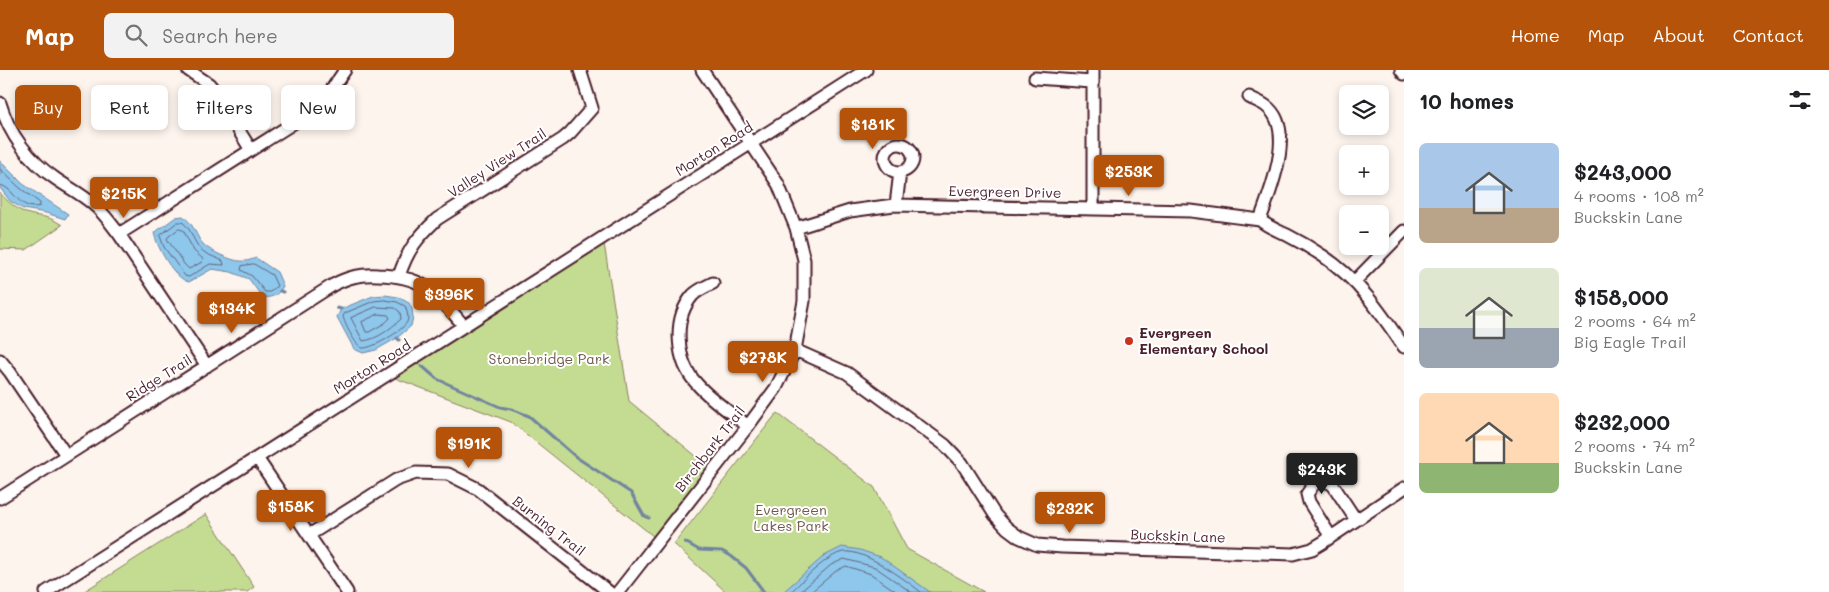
<!DOCTYPE html>
<html lang="en">
<head>
<meta charset="utf-8">
<style>
	body { margin:0; font-family:Mali,sans-serif; background:#f2f2f2; color:#202124; height:100vh; display:flex; flex-direction:column; font-size:19px; white-space:nowrap }
	* { box-sizing:border-box; margin:0 }
	p { font-size:16px; color:#757577 }
	.icon { flex:none; width:28px; height:28px; fill:none; stroke:currentColor; stroke-width:2; stroke-linecap:round; stroke-linejoin:round }
	.map { position:relative; flex:1; overflow:hidden }
	.sheet { display:flex; flex-direction:column; background:#fff; width:425px }
	.sheet>* { flex:none }
	.banner { position:absolute; left:15px; top:15px; width:475px; height:45px; display:flex; gap:10px }
	.tools { position:absolute; left:1339px; top:15px; display:grid; gap:10px }
	.tools a { display:grid; place-items:center; width:50px; height:50px; border-radius:8px; background:#fff; box-shadow:0 2px 8px #0003; font-size:25px }
	.price { position:absolute; translate:-50% -42px; padding:0 11px; border-radius:5px; background:#b45309; color:#fff; font-size:16px; line-height:32px; filter:drop-shadow(0 1px 2px #0008) }
	.price::after { content:''; position:absolute; left:50%; top:30px; width:15px; height:11px; margin-left:-8px; background:inherit; clip-path:polygon(0 0,100% 0,50% 100%) }
	.price.selected { background:#222; color:#fff }
	ul { padding:0; list-style:none }
	li { display:flex; align-items:center; gap:15px; height:125px; padding:0 15px }
	li span { display:grid; place-items:center; flex:none; width:140px; height:100px; border-radius:8px; color:#555 }
	li>.icon { margin-inline-start:auto }
	span .icon { width:60px; height:60px; fill:#fffc; stroke-width:1 }
	li b { font-size:21px }
	h2 { display:flex; justify-content:space-between; align-items:center; height:60px; padding:0 15px; font-size:21px }
	.tag { padding:0 18px; border-radius:8px; background:#fff; box-shadow:0 2px 8px #0003; font-size:18px; line-height:45px }
	.tag.selected { background:#b45309; color:#fff }
	header { display:flex; align-items:center; gap:30px; box-sizing:border-box; height:70px; padding:0 25px; background:#b45309; color:#fff }
	header strong { font-size:24px }
	nav { display:flex; gap:28px; margin-inline-start:auto; font-size:18px }
	.search { width:350px; height:45px; background:#f2f2f2; display:flex; align-items:center; gap:12px; box-sizing:border-box; padding:0 18px; border-radius:8px; color:#757577; font-size:19px }
	main { display:flex; flex:1; min-height:0 }
	.map>svg:first-child { display:block }
	.green { fill:#c4dc92; stroke:#877e5e }
	.water { fill:#8dc7ec; stroke:#72849f }
	.lines { fill:none; stroke-linecap:round; stroke-linejoin:round }
	.shore { stroke:#656278; stroke-width:1 }
	.stream { stroke:#72849f; stroke-width:3 }
	.minor-casing { stroke:#4a1f2b; stroke-width:15 }
	.minor { stroke:#fff; stroke-width:11 }
	.poi-dot { fill:#c8321e; stroke:#fff; stroke-width:2 }
	.labels { text-anchor:middle; stroke-width:4; stroke-linejoin:round; paint-order:stroke }
	.street-label { font-size:14px; fill:#4a1f2b; stroke:#fff }
	.poi-label { font-size:14px; font-weight:bold; fill:#4a1f2b; stroke:#fff; text-anchor:start }
	.park-label { font-size:14px; fill:#6f584a; stroke:#fff }
</style>
</head>
<body>
<header>
<strong>Map</strong>
<div class="search"><svg class="icon" aria-label="search" viewBox="0 0 24 24"><circle cx="10" cy="10" r="6"/><path d="M15 15l6 6"/></svg>Search here</div>
<nav><a>Home</a><a>Map</a><a>About</a><a>Contact</a></nav>
</header>
<main>
<div class="map">
<svg width="1404" height="522" viewBox="0 0 1404 522">
	<rect width="100%" height="100%" fill="#fdf4ed"/>
	<filter id="ink" filterUnits="userSpaceOnUse"><feTurbulence type="fractalNoise" baseFrequency=".02" numOctaves="2"/><feDisplacementMap in="SourceGraphic" scale="10" xChannelSelector="R" yChannelSelector="G"/><feConvolveMatrix kernelMatrix="1 2 1 2 8 2 1 2 1" color-interpolation-filters="sRGB"/></filter>
	<g filter="url(#ink)">
		<path class="green" d="M0 123C7 131 18 141 29 144 45 148 47 145 62 155L26 180 0 179Z
			M603 167 629 331 713 400 658 470 511 352 387 305Z
			M777 343 874 417 907 479 984 522H726L674 474Z
			M206 444 254 517 247 522H83Z"/>
		<path class="water" d="M0 91 23 114 68 144 65 149 46 143 23 139 10 131 0 118Z
			M183 146C196 156 195 166 204 175 210 181 232 191 240 191 246 192 250 190 256 188L277 202 283 216C279 224 272 229 262 227L249 209 231 202 212 199 189 212C174 209 157 177 154 163L176 147Z
			M385 225 398 227 409 233 412 239 413 247 411 256 397 268 376 280 363 283 354 279 337 247 341 239 373 226Z
			M842 477 860 480 881 487 930 522H783L824 486Z"/>
		<g class="lines">
			<path class="shore" d="M0 99 20 118 40 133V136C19 142 14 117 0 115
				M178 152H182C191 158 192 168 198 176 203 184 215 187 223 191L224 195 210 194 189 207 185 206 164 177 160 166Z
				M179 159 183 160 194 181 203 189 202 192 189 199 184 194 167 169 168 167Z
				M254 194 272 205 277 216 270 222H265L252 206 241 200 242 196Z
				M385 230 397 232 405 236C407 241 409 247 407 252 402 261 374 278 363 278 356 277 344 253 343 246L345 243 374 231Z
				M376 237 395 238 400 242 401 249C390 259 378 269 363 271L351 248Z
				M379 244 388 245 390 248 385 253 369 262H366L362 252Z
				M791 522C802 511 827 485 843 482 865 479 904 509 921 522
				M800 522 831 495 844 489 875 497 911 522
				M811 522 836 501 846 496 871 504 897 522"/>
			<path class="stream" d="M280 221 283 222
				M337 238 341 239
				M397 268 399 270
				M422 296 437 309 500 337 511 339 529 346 576 387 631 423 644 446 649 448
				M685 472 699 480 722 481 731 486 746 498 764 522"/>
			<defs>
				<path id="minor" d="M188 0 209 14 213 19 251 80
					M1093 0V139
					M1401 0 1404 4
					M1035 8 1092 12
					M1249 27C1254 30 1261 32 1266 36 1297 59 1270 121 1260 150
					M0 33C9 64 29 91 56 109 69 118 83 125 94 135 104 143 111 154 119 164L207 296
					M885 88a14 14 0 1 1 28 0a14 14 0 1 1-28 0Z
					M896 135 900 102
					M796 158 850 141 894 135 1191 141 1260 150C1268 157 1277 160 1287 165 1299 171 1311 178 1323 186 1358 209 1381 243 1404 277
					M119 164 306 45 325 29 345 0
					M399 206C408 179 417 168 437 149L563 69 570 63 592 38 580 0
					M1355 211 1404 161
					M713 213C707 216 698 220 693 225 672 249 676 292 697 314 711 330 731 343 748 356
					M795 280 847 303 945 375 962 393 995 445 1007 458 1019 467 1037 475 1062 477 1293 484 1312 479 1322 473 1404 418
					M0 290 10 302 66 385
					M257 388 347 522
					M0 428 333 215C348 207 360 204 378 205 425 206 435 222 464 256
					M309 465 396 410 416 403 448 404 478 419 609 522
					M1331 467 1309 432 1307 424 1314 414 1324 410 1333 415 1356 450
					M46 522 866 0
					M618 522 748 356 776 318 795 280 804 231V190L796 158 778 114 702 0"/>
			</defs>
			<use href="#minor" class="minor-casing"/>
			<use href="#minor" class="minor"/>
		</g>
	</g>
	<circle class="poi-dot" cx="1129" cy="271" r="5"/>
	<g class="labels">
		<g class="street-label">
			<text transform="translate(714 79) rotate(-32)" y="5">Morton Road</text>
			<text transform="translate(497 93) rotate(-33)" y="5">Valley View Trail</text>
			<text transform="translate(1005 122) rotate(1)" y="5">Evergreen Drive</text>
			<text transform="translate(372 297) rotate(-32)" y="5">Morton Road</text>
			<text transform="translate(159 308) rotate(-32)" y="5">Ridge Trail</text>
			<text transform="translate(710 379) rotate(-52)" y="5">Birchbark Trail</text>
			<text transform="translate(549 456) rotate(38)" y="5">Burning Trail</text>
			<text transform="translate(1178 466) rotate(2)" y="5">Buckskin Lane</text>
		</g>
		<g class="poi-label">
			<text x="1139" y="268">Evergreen<tspan x="1139" dy="16">Elementary School</tspan></text>
		</g>
		<g class="park-label">
			<text x="549" y="294">Stonebridge Park</text>
			<text x="791" y="445">Evergreen<tspan x="791" dy="16">Lakes Park</tspan></text>
		</g>
	</g>
</svg>
<div class="tools">
<a><svg class="icon" aria-label="layers" viewBox="0 0 24 24"><path d="M12 4l9 5-9 5-9-5zM3 14l9 5 9-5"/></svg></a>
<a>+</a>
<a>−</a>
</div>
<b class="price" style="left:873px;top:80px">$181K</b>
<b class="price" style="left:1129px;top:127px">$253K</b>
<b class="price" style="left:124px;top:149px">$215K</b>
<b class="price" style="left:449px;top:250px">$396K</b>
<b class="price" style="left:232px;top:264px">$134K</b>
<b class="price" style="left:763px;top:313px">$278K</b>
<b class="price" style="left:469px;top:399px">$191K</b>
<b class="price selected" style="left:1322px;top:425px">$243K</b>
<b class="price" style="left:291px;top:462px">$158K</b>
<b class="price" style="left:1070px;top:464px">$232K</b>
<div class="banner">
<a class="tag selected">Buy</a>
<a class="tag">Rent</a>
<a class="tag">Filters</a>
<a class="tag">New</a>
</div>
</div>
<section class="sheet">
<h2>10 homes<svg class="icon" aria-label="filters" viewBox="0 0 24 24"><path d="M4 7h16M4 17h16"/><circle cx="9" cy="7" r="2"/><circle cx="15" cy="17" r="2"/></svg></h2>
<ul>
<li><span style="background:linear-gradient(#a9c7e8 65%,#b9a48a 0)"><svg class="icon" aria-label="home" viewBox="0 0 24 24"><path d="M3 11l9-7 9 7M6 9v11h12V9"/></svg></span><div><b>$243,000</b><p>4 rooms · 108 m²</p><p>Buckskin Lane</p></div></li>
<li><span style="background:linear-gradient(#dfe7d0 60%,#9aa5b1 0)"><svg class="icon" aria-label="home" viewBox="0 0 24 24"><path d="M3 11l9-7 9 7M6 9v11h12V9"/></svg></span><div><b>$158,000</b><p>2 rooms · 64 m²</p><p>Big Eagle Trail</p></div></li>
<li><span style="background:linear-gradient(#ffd9b3 70%,#8fb573 0)"><svg class="icon" aria-label="home" viewBox="0 0 24 24"><path d="M3 11l9-7 9 7M6 9v11h12V9"/></svg></span><div><b>$232,000</b><p>2 rooms · 74 m²</p><p>Buckskin Lane</p></div></li>
</ul>
</section>
</main>
</body>
</html>
